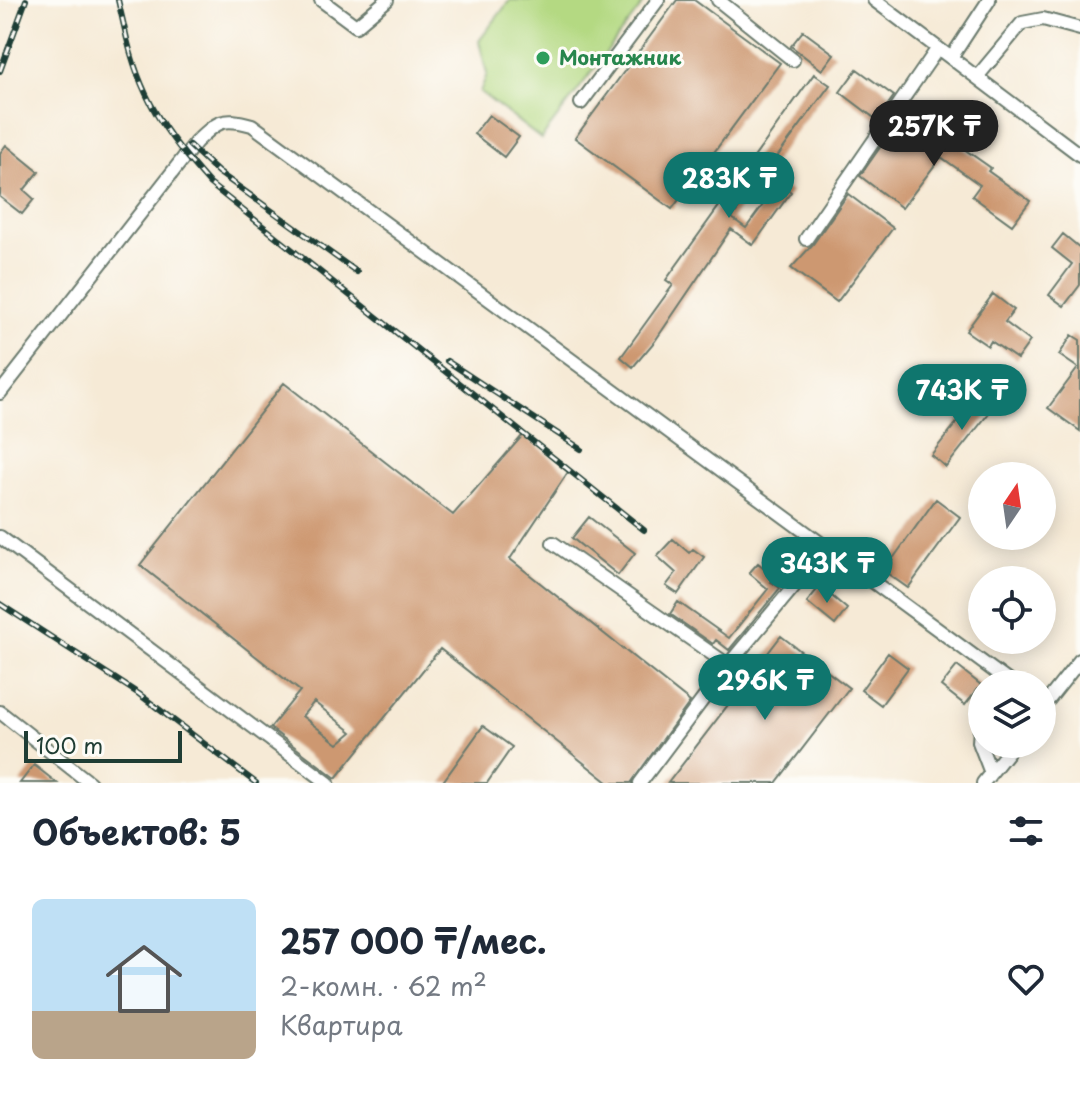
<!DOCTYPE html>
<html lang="ru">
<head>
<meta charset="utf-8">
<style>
	body { margin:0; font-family:"Playpen Sans",sans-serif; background:#f2f2f3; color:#1f2937; height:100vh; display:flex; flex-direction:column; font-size:30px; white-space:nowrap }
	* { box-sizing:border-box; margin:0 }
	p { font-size:26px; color:#747a83 }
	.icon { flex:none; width:44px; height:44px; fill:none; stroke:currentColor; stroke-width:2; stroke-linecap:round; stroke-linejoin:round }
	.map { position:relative; height:783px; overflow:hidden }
	.drawer { display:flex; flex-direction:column; background:#fff; flex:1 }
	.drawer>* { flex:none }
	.needle { width:52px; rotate:13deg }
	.fabs { position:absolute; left:968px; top:462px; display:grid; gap:16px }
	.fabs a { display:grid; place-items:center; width:88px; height:88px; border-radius:50%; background:#fff; box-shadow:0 4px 20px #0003; font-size:40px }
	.scale { position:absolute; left:24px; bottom:20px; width:158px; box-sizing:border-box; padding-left:8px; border:4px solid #1f3d34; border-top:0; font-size:22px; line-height:28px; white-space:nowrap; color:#1f3d34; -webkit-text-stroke:6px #fdfcf7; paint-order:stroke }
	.price { position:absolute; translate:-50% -68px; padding:0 18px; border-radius:28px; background:#0f766e; color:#fff; font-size:26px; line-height:52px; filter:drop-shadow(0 2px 4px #0008) }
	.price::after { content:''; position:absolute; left:50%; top:48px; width:24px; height:18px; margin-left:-12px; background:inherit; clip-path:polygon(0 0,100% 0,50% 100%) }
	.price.on { background:#222; color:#fff }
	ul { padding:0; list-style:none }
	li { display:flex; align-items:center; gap:24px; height:200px; padding:0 32px }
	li+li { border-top:2px solid #e0e1e3 }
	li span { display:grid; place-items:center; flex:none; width:224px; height:160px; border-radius:12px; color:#555 }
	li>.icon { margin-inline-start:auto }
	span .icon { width:96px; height:96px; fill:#fffc; stroke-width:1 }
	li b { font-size:34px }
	h2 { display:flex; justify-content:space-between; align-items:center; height:96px; padding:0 32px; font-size:34px }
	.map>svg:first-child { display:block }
	.green { fill:#b4d982; stroke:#6a8b5b; stroke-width:2 }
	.building { fill:#cd9871; fill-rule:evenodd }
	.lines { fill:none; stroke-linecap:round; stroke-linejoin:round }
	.minor-casing { stroke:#6a7a6d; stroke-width:16 }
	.minor { stroke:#fff; stroke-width:12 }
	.rail-casing { stroke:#1f3d34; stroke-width:6 }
	.rail { stroke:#fdfcf7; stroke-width:3; stroke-dasharray:9; stroke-linecap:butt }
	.leisure-dot { fill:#2e9e5b; stroke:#fdfcf7; stroke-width:3 }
	.labels { text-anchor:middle; stroke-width:6; stroke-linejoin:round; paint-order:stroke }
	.leisure-label { font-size:20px; font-weight:bold; fill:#27864d; stroke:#fdfcf7; text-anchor:start }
</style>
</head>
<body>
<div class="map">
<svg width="1080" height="783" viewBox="0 0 1080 783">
	<rect width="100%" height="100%" fill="#fdfcf7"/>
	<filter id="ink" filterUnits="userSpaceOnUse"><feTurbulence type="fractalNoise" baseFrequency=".0125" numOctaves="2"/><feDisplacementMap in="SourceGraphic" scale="16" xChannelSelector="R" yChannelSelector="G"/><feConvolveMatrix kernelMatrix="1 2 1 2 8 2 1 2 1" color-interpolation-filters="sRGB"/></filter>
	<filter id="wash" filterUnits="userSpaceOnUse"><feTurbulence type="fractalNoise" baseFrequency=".006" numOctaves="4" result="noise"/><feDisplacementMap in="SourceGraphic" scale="32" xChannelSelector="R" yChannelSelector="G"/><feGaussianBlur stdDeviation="1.8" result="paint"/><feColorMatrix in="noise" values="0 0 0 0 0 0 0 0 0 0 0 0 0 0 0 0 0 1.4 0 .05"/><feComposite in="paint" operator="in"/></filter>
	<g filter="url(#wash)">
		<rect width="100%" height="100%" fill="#f6ead6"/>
		<path class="green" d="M510 0H646L541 139 480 92 487 74 479 41Z"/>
		<g id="blocks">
			<path class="building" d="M677 0H694L780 63 672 209 575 138Z
				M803 31 834 54 822 70 791 46Z
				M857 69 894 96 877 120 840 92Z
				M814 74 830 85 732 218 746 228 779 183 791 192 753 245 731 229 655 341 633 367 621 357 673 285 666 280Z
				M907 109 991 168 988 171 1030 201 1012 225 972 196 980 185 941 157 902 208 860 176Z
				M489 115 519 137 504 157 474 134Z
				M6 145 39 172 24 190 34 199 22 214 0 197V153Z
				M848 194 893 228 837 302 791 268 813 244Z
				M1063 234 1080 248V285L1064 306 1049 295 1072 264 1052 248Z
				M993 294 1014 310 1005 322 1030 341 1017 359 991 341 988 346 966 331Z
				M1072 335 1080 340V431L1048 408 1078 368 1059 355Z
				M284 383 453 515 523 435 568 472 510 559 690 702 631 783H609L440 649 336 778 270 728 300 691 140 565ZM314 702 352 732 338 744 302 716Z
				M978 396 993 408 946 467 931 455Z
				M936 499 960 517 908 588 884 571Z
				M589 517 635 553 618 575 572 538Z
				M673 539 689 553 693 549 704 557 678 594 666 586 676 573 657 556Z
				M758 563 775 577 771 582 780 588 729 650 716 640 713 644 670 614 678 602 729 638 768 589 749 573Z
				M820 586 847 609 835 625 807 602Z
				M781 636 849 688 776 783H668Z
				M888 653 908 668 881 705 861 690Z
				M957 666 981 685 965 705 941 686Z
				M483 726 512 747 487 783H442Z
				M34 765 57 783H20Z"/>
		</g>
	</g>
	<g filter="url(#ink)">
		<use href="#blocks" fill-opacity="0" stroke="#6a7a6d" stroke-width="2"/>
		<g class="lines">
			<defs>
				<path id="minor" d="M321 0 356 26 387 0
					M718 0 793 60
					M874 0 1080 155
					M951 58 989 0
					M977 77 1022 23 1043 19 1080 29
					M581 103 658 0
					M806 239 938 48
					M0 393 196 142C218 121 222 117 252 125L1012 684
					M0 537 328 783
					M553 543 728 665
					M982 704 979 742 991 773
					M1042 708 1080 660
					M0 712 90 783
					M640 783 734 658 826 548
					M983 783 1014 744"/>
			</defs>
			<use href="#minor" class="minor-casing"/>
			<use href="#minor" class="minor"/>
			<defs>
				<path id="rail" d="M118 0 127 39
					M125 30C139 96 165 134 210 184L644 530
					M0 71 26 0
					M189 145 218 172 357 272
					M447 361 581 449
					M0 604 139 694 256 783"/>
			</defs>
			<use href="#rail" class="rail-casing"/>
			<use href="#rail" class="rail"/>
		</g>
	</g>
	<circle class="leisure-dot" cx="543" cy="58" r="8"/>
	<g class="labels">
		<g class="leisure-label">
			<text x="559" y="65">Монтажник</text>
		</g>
	</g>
</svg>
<div class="fabs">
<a><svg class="needle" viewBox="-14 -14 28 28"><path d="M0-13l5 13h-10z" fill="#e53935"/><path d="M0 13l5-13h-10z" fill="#747a83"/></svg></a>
<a><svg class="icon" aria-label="locate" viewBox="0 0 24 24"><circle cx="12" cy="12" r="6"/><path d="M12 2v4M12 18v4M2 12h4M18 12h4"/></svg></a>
<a><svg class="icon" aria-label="layers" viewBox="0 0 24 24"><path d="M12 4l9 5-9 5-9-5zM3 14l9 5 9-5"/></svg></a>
</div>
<div class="scale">100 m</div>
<b class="price on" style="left:934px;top:168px">257K ₸</b>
<b class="price" style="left:729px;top:220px">283K ₸</b>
<b class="price" style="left:962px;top:432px">743K ₸</b>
<b class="price" style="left:827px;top:605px">343K ₸</b>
<b class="price" style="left:765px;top:722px">296K ₸</b>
</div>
<section class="drawer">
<h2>Объектов: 5<svg class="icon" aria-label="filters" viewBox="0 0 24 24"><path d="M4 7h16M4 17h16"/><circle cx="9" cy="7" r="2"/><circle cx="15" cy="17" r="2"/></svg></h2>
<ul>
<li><span style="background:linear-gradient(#bfe0f5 70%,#b9a48a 0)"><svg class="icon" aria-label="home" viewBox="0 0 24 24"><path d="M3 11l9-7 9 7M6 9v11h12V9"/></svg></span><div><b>257 000 ₸/мес.</b><p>2-комн. · 62 m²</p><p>Квартира</p></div><svg class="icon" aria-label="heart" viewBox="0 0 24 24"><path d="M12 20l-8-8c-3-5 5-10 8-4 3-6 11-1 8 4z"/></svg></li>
</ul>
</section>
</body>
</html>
